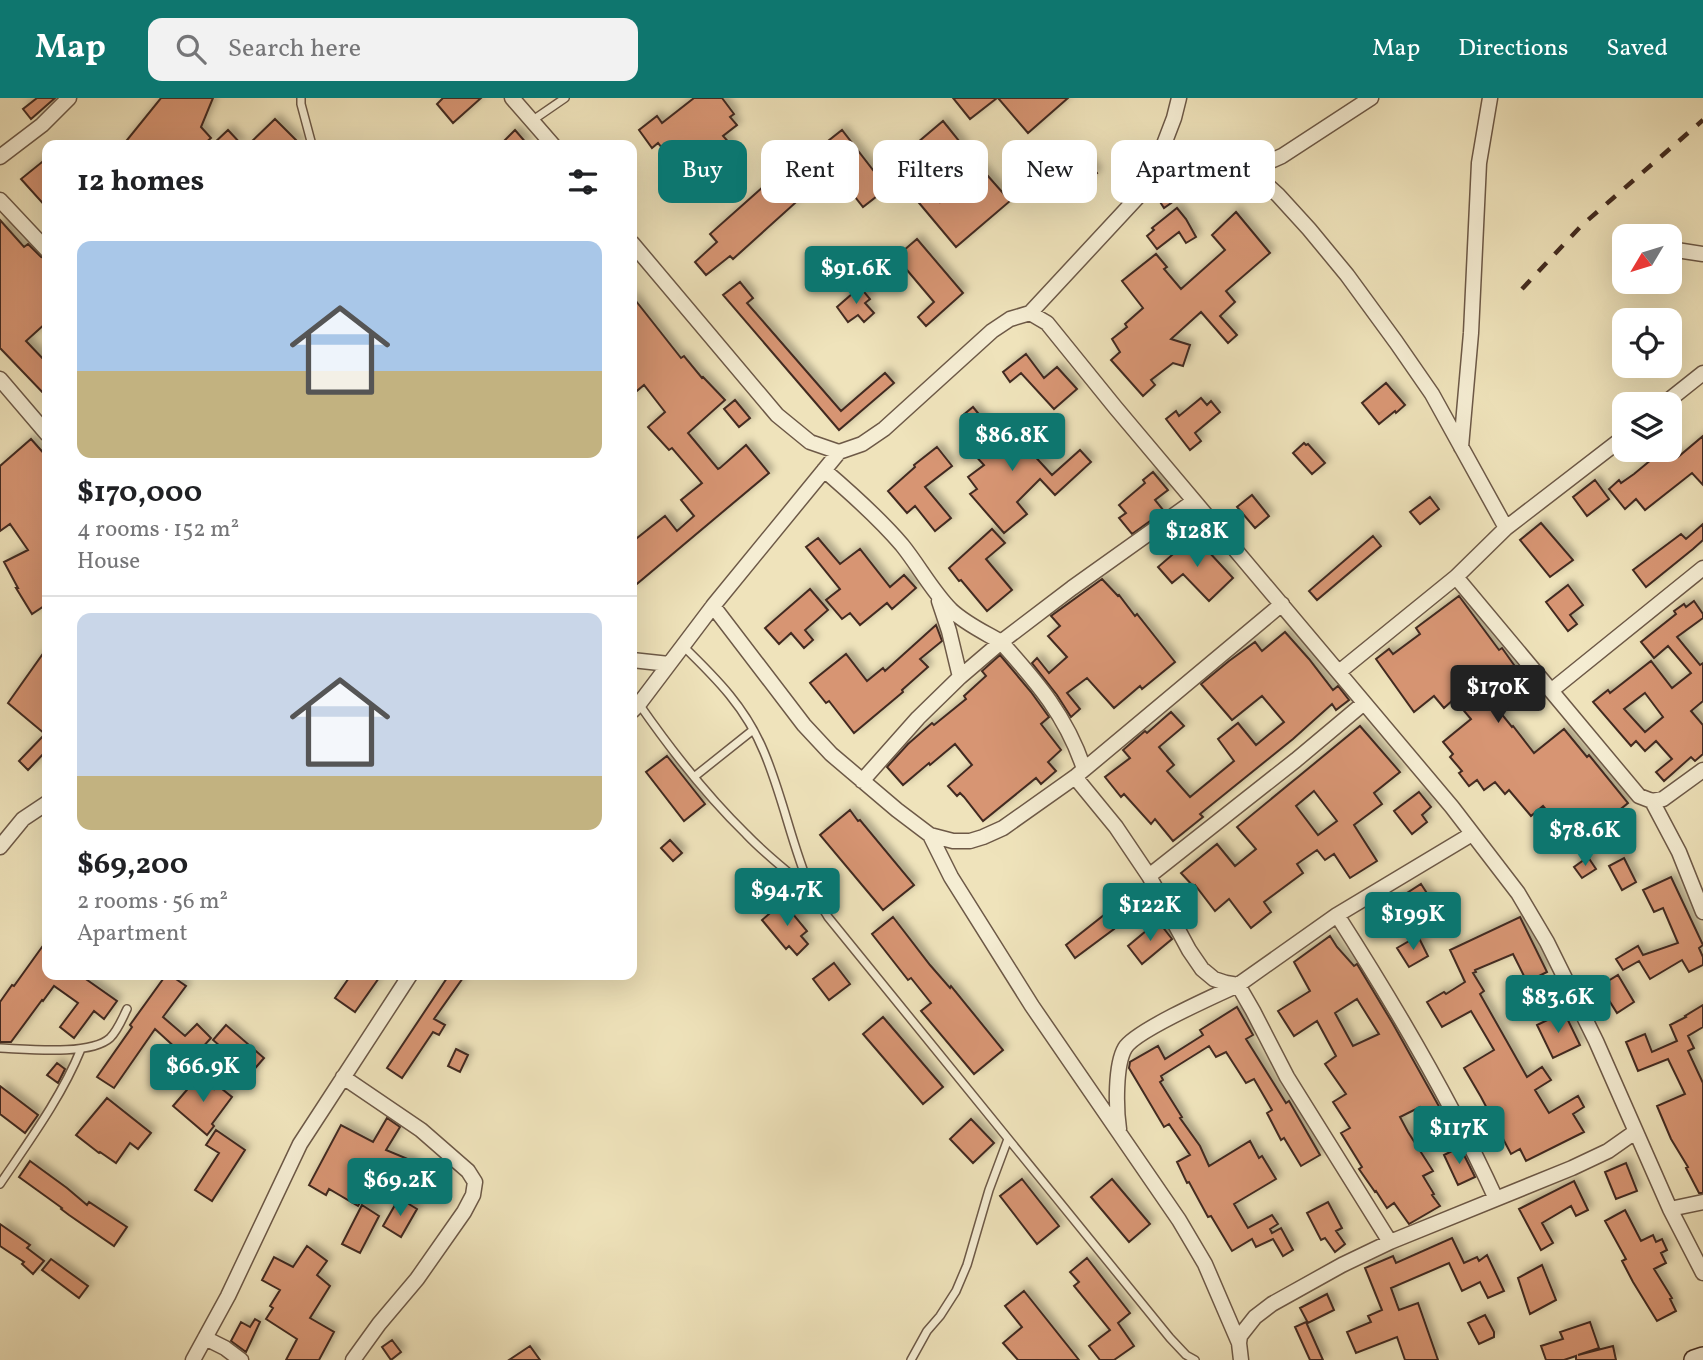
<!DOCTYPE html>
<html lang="en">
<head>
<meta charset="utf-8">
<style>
	body { margin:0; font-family:Vollkorn,serif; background:#f2f2f2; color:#202124; height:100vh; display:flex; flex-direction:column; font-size:26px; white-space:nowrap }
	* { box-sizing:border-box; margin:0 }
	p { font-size:23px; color:#757577 }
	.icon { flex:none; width:38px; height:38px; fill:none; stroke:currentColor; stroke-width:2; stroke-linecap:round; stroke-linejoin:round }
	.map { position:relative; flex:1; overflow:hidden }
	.drawer { position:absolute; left:42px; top:42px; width:595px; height:840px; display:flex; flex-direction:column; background:#fff; border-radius:14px; box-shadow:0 7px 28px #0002 }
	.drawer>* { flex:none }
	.hud { position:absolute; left:658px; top:42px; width:665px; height:63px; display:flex; gap:14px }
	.needle { width:46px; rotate:232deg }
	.fabs { position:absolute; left:1612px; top:126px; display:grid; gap:14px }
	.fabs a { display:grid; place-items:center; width:70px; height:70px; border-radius:14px; background:#fff; box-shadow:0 7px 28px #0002; font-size:35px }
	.price { position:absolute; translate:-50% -60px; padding:0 16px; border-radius:7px; background:#0f766e; color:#fff; font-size:23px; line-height:46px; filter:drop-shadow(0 2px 4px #0008) }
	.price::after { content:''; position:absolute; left:50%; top:42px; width:21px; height:16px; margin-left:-10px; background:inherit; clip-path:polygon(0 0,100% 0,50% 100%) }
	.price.current { background:#222; color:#fff }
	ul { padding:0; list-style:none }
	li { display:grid; align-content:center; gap:14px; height:371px; padding:0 35px }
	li+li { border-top:2px solid #e0e0e0 }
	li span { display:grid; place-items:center; height:217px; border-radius:14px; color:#555 }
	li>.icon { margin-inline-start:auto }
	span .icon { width:126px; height:126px; fill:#fffc; stroke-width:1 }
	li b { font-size:30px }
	h2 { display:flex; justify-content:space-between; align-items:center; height:84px; padding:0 35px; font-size:30px }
	.chip { padding:0 24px; border-radius:14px; background:#fff; box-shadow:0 7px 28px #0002; font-size:24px; line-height:63px }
	.chip.current { background:#0f766e; color:#fff }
	header { display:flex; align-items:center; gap:42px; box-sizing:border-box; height:98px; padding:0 35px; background:#0f766e; color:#fff }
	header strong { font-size:33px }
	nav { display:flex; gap:38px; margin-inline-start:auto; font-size:24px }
	.search { width:490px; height:63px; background:#f2f2f2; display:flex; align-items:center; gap:18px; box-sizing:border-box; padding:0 24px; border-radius:14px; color:#757577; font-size:26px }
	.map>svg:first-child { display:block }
	.building { fill:#d79573; stroke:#422b20; stroke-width:2; fill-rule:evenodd; filter:url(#shadow) }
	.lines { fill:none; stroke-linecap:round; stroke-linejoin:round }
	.service-casing { stroke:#6d5947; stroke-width:10 }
	.minor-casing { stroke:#6d5947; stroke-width:17 }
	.secondary-casing { stroke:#422b20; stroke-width:22 }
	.service { stroke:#f5edd3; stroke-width:7 }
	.minor { stroke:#f5edd3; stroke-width:14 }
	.secondary { stroke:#f5edd3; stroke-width:19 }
	.rail { stroke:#422b20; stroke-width:4.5; stroke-dasharray:12 12; stroke-linecap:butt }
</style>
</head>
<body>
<header>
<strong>Map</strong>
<div class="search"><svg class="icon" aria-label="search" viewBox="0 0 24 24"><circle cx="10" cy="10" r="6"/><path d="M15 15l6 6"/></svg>Search here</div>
<nav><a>Map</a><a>Directions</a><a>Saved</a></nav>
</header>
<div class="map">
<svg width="1703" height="1262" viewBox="0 0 1703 1262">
	<defs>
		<filter id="shadow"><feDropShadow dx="4.5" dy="-4.5" stdDeviation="3.5" flood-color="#0004"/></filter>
	</defs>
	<rect width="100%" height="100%" fill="#efe3bb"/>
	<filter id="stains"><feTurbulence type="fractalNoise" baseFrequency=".00286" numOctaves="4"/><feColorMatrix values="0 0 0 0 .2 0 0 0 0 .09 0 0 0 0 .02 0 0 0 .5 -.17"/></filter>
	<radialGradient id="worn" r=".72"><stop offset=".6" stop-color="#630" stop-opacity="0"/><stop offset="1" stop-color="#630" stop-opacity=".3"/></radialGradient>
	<path class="building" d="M37 0H55L31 21 23 11Z
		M161 0H213L201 29 211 40 203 47H123Z
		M443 0H481L453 25 437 6Z
		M694 0H722L734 16 730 19 737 27 723 38 732 48 688 83 658 45 652 50 639 32 657 18 662 25Z
		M953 0H997L970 21Z
		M998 0H1068L1028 35Z
		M275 21 301 47H248Z
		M943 23 964 49 923 83 940 104 980 69 1010 103 956 149 899 81 863 109 830 67 840 59 828 43 842 32 880 81 919 48 917 45Z
		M228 32 242 47H212Z
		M515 32 528 47H500Z
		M1044 58 1064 81 1088 63 1097 75 1064 100 1035 65Z
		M47 60V110L21 81Z
		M1196 69 1206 79 1196 88 1186 78Z
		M782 72 804 97 733 161 730 158 706 177 695 164 717 144 710 136Z
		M1166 92 1174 103 1164 110 1157 99Z
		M1177 110 1186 121 1196 139 1186 145 1179 134 1157 151 1147 138 1154 132 1152 130Z
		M1236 114 1270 155 1226 193 1235 204 1220 218 1237 237 1228 245 1201 214 1171 241 1190 247 1183 268 1173 265 1151 282 1155 287 1143 298 1111 262 1120 254 1112 241 1127 229 1125 226 1143 210 1122 183 1156 156 1167 169 1164 171 1181 191 1225 152 1212 137Z
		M0 122 24 149 28 146 41 159 47 161V224L26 243 47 265V299L0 250Z
		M917 141 963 195 926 228 918 219 934 204 896 159Z
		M740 184 753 200 747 205 841 313 885 275 894 285 839 332 723 197Z
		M860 189 870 201 865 205 874 215 864 224 858 217 848 224 837 209Z
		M632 198 681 260 684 258 702 280 703 279 725 302 688 335 718 371 720 370 746 347 769 375 632 490V444L665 418 677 433 694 418 681 402 702 385 672 350 669 352 648 329 665 314 644 287 632 297Z
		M1026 256 1044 280 1057 269 1077 291 1054 311 1021 275 1010 284 1003 274Z
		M1386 285 1405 307 1396 315 1395 313 1379 326 1362 305Z
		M1201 300 1207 307 1211 303 1220 314 1195 335 1201 343 1190 352 1166 321 1176 313 1179 318Z
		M735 302 750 320 739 329 724 311Z
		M973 309 999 341 1013 330 1031 352 1030 353 1052 377 1080 352 1091 364 1055 397 1040 381 1017 404 1027 416 1004 435 970 396 977 391 968 379 984 367 972 354 983 344 962 318Z
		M1703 338V387L1692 375 1645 412 1636 401 1625 411 1609 391 1619 382 1621 385 1634 376 1663 352H1672L1678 359Z
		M31 341 47 359V506L32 516 16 490H18L4 464 28 452 10 426 0 433V368Z
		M1304 345 1306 347 1308 346 1325 365 1312 376 1293 355Z
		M937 349 952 368 925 389 951 420 935 433 915 408 907 415 888 393 915 369 914 367Z
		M1153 374 1168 392 1155 402 1164 413 1132 436 1119 420 1126 415 1119 407 1145 385 1143 382Z
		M1595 382 1609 401 1587 418 1573 399Z
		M1252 397 1269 418 1255 430 1237 409Z
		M1430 399 1439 411 1420 426 1410 414Z
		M1541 425 1573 462 1550 479 1520 442Z
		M1703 426V442L1693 451 1646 489 1633 472 1681 436 1686 441Z
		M992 431 1005 445 986 461 1012 492 987 513 961 482 959 483 949 470Z
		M1373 438 1381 448 1317 502 1309 493Z
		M1193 439 1195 441 1196 440 1233 480 1209 503 1183 476 1172 485 1158 469Z
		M818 440 840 466 860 451 890 489 904 477 916 490 892 511 887 505 860 527 850 515 842 521 826 502 840 491 806 449Z
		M1102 481 1118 498 1119 497 1135 518 1137 516 1175 564 1142 591 1140 588 1114 610 1087 580 1067 595 1080 611 1071 619 1057 597 1032 565 1037 560 1049 575 1067 559 1048 538 1060 528 1051 518Z
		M1568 487 1583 507 1570 517 1577 526 1568 533 1546 504Z
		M810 491 828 512 805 532 813 542 804 550 791 535 779 546 765 530Z
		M1459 498 1499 552 1502 550 1519 574 1487 598 1512 629 1513 628 1534 655 1564 631 1587 659 1589 657 1628 705 1573 750 1556 728 1558 726 1543 708 1531 718 1509 692 1505 696 1495 684 1484 692 1477 682 1469 688 1459 675 1462 673 1450 659 1453 656 1443 644 1471 621 1454 601 1444 610 1434 598 1414 614 1376 561 1389 551 1393 556 1420 536 1416 530Z
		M1694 503 1703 516V520L1677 539 1700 567 1703 565V603L1691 613 1703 627V656L1695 663 1691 659 1664 683 1656 674 1672 661 1656 643 1645 653 1636 643 1631 648 1593 604 1608 592 1610 595 1651 563 1672 590 1691 575 1668 548 1654 560 1641 544 1676 516 1674 513 1684 506 1686 509ZM1645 595 1663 619 1645 634 1624 611Z
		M936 527 942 543 920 561 928 569 902 592 903 594 854 635 829 603 826 605 810 585 846 556 867 583 883 570 885 573Z
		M1285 534 1309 561 1333 592 1338 588 1349 602 1336 612 1332 606 1293 641 1200 716 1203 719 1173 743 1155 721 1151 726 1124 696 1121 699 1105 679 1130 660 1123 652 1145 633 1147 635 1171 614 1184 628 1159 649 1174 667 1167 673 1190 699 1234 663 1218 641 1238 625 1256 647 1284 624 1262 598 1232 622 1201 586 1229 563 1255 544 1262 553Z
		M47 550V652L28 672 19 663 45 636 8 605Z
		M1000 557 1031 594 1049 619 1041 626 1061 652 1048 664 1056 673 1041 686 1036 680 983 723 964 699 960 695 957 698 948 688 972 667 955 646 930 667 929 665 903 687 887 669 908 646 932 625 934 627 966 601 964 598 986 578 982 573Z
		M1360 628 1400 674 1374 695 1382 706 1354 727 1377 763 1350 780 1334 756 1325 762 1317 752 1297 766 1303 775 1264 804 1271 814 1251 830 1229 801 1215 813 1195 787 1193 788 1181 775 1217 746 1235 768 1256 751 1237 729ZM1314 693 1337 723 1318 737 1296 708Z
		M667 658 705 706 684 723 646 674Z
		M1419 694 1431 709 1422 717 1427 724 1412 736 1394 713Z
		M850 712 858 723 860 722 914 787 883 812 820 737Z
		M670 742 682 755 673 763 661 750Z
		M1588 759 1596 771 1582 780 1574 769Z
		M1624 760 1636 784 1622 792 1609 768Z
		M1671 779 1703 847 1699 850 1703 859V867L1689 874 1682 862 1650 881 1639 863 1623 872 1616 861 1638 848 1643 857 1678 845 1663 810 1654 814 1643 792Z
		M1421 786 1432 803 1406 818 1396 802Z
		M1136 794 1144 803 1130 814 1123 805Z
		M783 804 807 833 801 838 808 846 797 857 789 848 786 851 762 822Z
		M1104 817 1114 831 1075 860 1066 847Z
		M893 819 930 867 950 890 951 888 1003 952 974 976 921 913 931 905 911 880 908 882 872 836Z
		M1520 819 1547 874 1527 884 1513 856 1475 872 1476 874 1473 875 1484 893 1480 896 1527 979 1542 969 1551 982 1535 992 1549 1015 1578 998 1584 1009 1573 1016 1584 1034 1526 1063 1520 1051 1511 1056 1481 999 1464 970 1494 952 1471 913 1442 929 1427 904 1444 894 1446 896 1465 884 1450 852Z
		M1158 823 1172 841 1142 866 1128 848Z
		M1330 838 1337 849 1354 868 1357 866 1393 926 1441 1012 1427 1020 1420 1009 1400 1019 1408 1034 1433 1073 1423 1078 1434 1096 1432 1097 1440 1108 1409 1126 1394 1105 1387 1110 1376 1093 1375 1094 1359 1071 1362 1069 1341 1035 1350 1030 1333 1004 1346 996 1325 966 1336 958 1317 923 1294 938 1278 913 1310 893 1294 864ZM1357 901 1379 936 1353 948 1335 915Z
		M1418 838 1428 858 1409 869 1397 850Z
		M47 842V877H80L117 903 104 921 94 913 74 940 60 929 78 905 54 888 43 903 42 902 11 944H0V904L12 887 14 888Z
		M834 865 850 886 829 902 813 881Z
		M166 877H170L186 888 163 919 185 938 197 926 211 940 190 963 155 931 114 990 97 979 132 929 130 927Z
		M351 877H381L355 914 335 900Z
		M449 877H465L434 921 445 927 439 937 433 934 402 980 387 970Z
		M1618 877 1634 904 1617 915 1600 888Z
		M1703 907V929L1688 938 1694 950 1688 953 1703 985V1095H1699L1686 1070 1688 1069 1671 1041 1657 1008 1685 996 1668 961 1638 973 1626 944 1645 936 1652 954 1677 943 1670 927 1686 919 1685 918Z
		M1237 909 1253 937 1246 941 1286 1005 1289 1003 1320 1057 1301 1068 1284 1040 1281 1042 1267 1015 1272 1012 1254 981 1246 985 1226 954 1216 959 1209 948 1161 978 1163 982 1160 984 1182 1019 1180 1020 1200 1048 1209 1068 1250 1043 1259 1060 1262 1058 1276 1081 1234 1106 1248 1130 1272 1117 1278 1126 1270 1131 1272 1135 1281 1130 1293 1152 1283 1158 1273 1141 1256 1149 1252 1141 1232 1153 1211 1118 1208 1119 1189 1084 1187 1085 1177 1064 1190 1057 1169 1026 1164 1029 1129 970 1130 964 1158 948 1165 961 1203 937 1200 932Z
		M1564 914 1580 947 1553 960 1537 927Z
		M883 919 943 989 923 1006 863 936Z
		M226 927 264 960 251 975 213 942Z
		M456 951 468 957 460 974 448 968Z
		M185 962 197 972 187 983 176 974Z
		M57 965 65 971 58 985 47 977Z
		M198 979 214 991 217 987 232 999 212 1026 214 1028 207 1037 173 1008Z
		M0 988 38 1017 25 1035 0 1016Z
		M107 1000 151 1035 138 1051 130 1045 116 1065 100 1054 99 1055 76 1037Z
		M387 1020 400 1029 386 1052 415 1064 409 1077 384 1066 358 1108 329 1091 326 1097 309 1087 341 1027 373 1044Z
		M971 1021 994 1045 973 1065 950 1041Z
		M216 1032 245 1052 212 1103 195 1092 219 1055 206 1047Z
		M1460 1049 1475 1079 1458 1087 1444 1057Z
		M30 1063 67 1090 87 1107 89 1104 127 1129 114 1148 69 1117 61 1111 62 1110 19 1079Z
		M1626 1065 1637 1093 1616 1101 1605 1074Z
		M1022 1081 1059 1128 1037 1146 1000 1098Z
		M1112 1081 1150 1126 1129 1144 1091 1099Z
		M1574 1083 1588 1112 1576 1118 1571 1108 1542 1125 1553 1145 1541 1152 1519 1111Z
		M399 1100 417 1111 401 1139 383 1128Z
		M1328 1104 1342 1130 1336 1133 1345 1146 1335 1154 1325 1140 1321 1142 1307 1115Z
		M362 1107 379 1118 360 1155 342 1146Z
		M1625 1112 1641 1143 1653 1137 1656 1144 1662 1141 1667 1152 1661 1155 1666 1165 1654 1171 1672 1200 1670 1201 1676 1213 1657 1223 1633 1184 1622 1163 1626 1161 1605 1123Z
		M0 1126 30 1147 27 1150 44 1163 33 1176 22 1166 24 1164 0 1148Z
		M1452 1140 1464 1165 1477 1159 1479 1163 1487 1157 1504 1193 1488 1200 1480 1184 1462 1193 1449 1165 1391 1190 1399 1212 1418 1205 1438 1262H1405L1397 1239 1356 1255 1347 1234 1371 1224 1368 1218 1382 1212 1365 1170 1393 1158 1396 1165Z
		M307 1148 327 1163 317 1177 330 1188 310 1220 334 1234 319 1262H286L297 1241 266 1221 273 1210 270 1208 280 1192 262 1182 274 1159 293 1169Z
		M1087 1160 1130 1215 1118 1225 1134 1248 1114 1262H1100L1089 1248 1110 1232 1074 1188 1079 1184 1070 1174Z
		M51 1161 88 1188 79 1200 42 1172Z
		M1542 1167 1556 1202 1530 1216 1518 1180Z
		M1024 1193 1079 1262H1018L1003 1245 1022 1229 1005 1208Z
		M1327 1196 1334 1212 1308 1225 1300 1210Z
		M1485 1217 1494 1234V1239L1479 1246 1468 1225Z
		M255 1221 260 1224 246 1254 231 1243 241 1224 250 1229Z
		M1306 1224 1323 1262H1310L1295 1229Z
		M1590 1224 1599 1250 1578 1257 1613 1248 1616 1262H1576V1258L1564 1262H1546L1541 1248 1563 1241 1560 1234Z
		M392 1242 401 1254 391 1262 382 1249Z
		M530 1248 540 1262H509Z"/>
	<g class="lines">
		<defs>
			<path id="service" d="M301 0V6L312 47
				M533 22 565 0
				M683 548C717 581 746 610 764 654 783 699 792 748 811 792 815 801 823 810 828 819L1170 1240 1186 1257 1195 1262
				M639 606C671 652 706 697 746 736 766 757 789 775 811 793
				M694 679 753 632
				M0 950C26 951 90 958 110 940 118 932 122 921 127 911
				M0 1086C29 1043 61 1000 81 951
				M911 1262 927 1233 940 1218 956 1193 967 1167 989 1092 1008 1041"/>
			<path id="minor" d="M512 0 553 47
				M0 59 42 27 69 0
				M1244 66 1273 62 1282 58 1371 0
				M1148 88 1174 20 1179 0
				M0 102 47 152
				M632 145 777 317 810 344 839 354 862 346 884 331 992 233 1010 221 1030 215 1047 225 1115 309 1452 709 1518 795 1547 844 1596 943 1670 1111 1703 1175
				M1670 151 1703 156
				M1030 215 1148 88 1176 68 1186 62 1199 57 1218 59 1244 66 1278 97 1309 131 1347 177 1396 244 1432 296 1506 430
				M0 281 47 336
				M1664 306 1703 275
				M1461 349 1471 235 1479 65 1490 0
				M824 372C852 396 879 420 902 447 919 468 932 493 951 512 966 526 984 534 1001 544L1072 490 1194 403
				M1456 479 1639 698 1652 703 1663 701 1703 672
				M939 503 949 533 960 579
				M713 508 804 627 831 656 897 712 930 737 953 743H970L983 739 1003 730 1075 679 1282 506
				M632 562 669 566
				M1339 574 1456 479 1506 430 1624 339
				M1552 592 1703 470
				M632 613 639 606 713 508 839 354
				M1075 679 1116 729 1149 778 1189 852 1202 871 1214 881 1226 885 1238 887 1337 817 1472 736
				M862 683 918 620 960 579 1001 544C1037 584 1067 619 1084 671
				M1652 703 1679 754 1703 814
				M930 737 951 779 1032 908 1179 1122 1205 1166 1239 1245
				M0 749 23 721 47 705
				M1149 778 1296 662 1364 605
				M1337 817C1396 909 1451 1002 1496 1101
				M343 979 421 1032 468 1073 475 1084 473 1097 464 1114 417 1181 379 1226 353 1262
				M1119 1031C1116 1011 1115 967 1125 950 1135 933 1216 897 1238 887L1253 913 1287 979 1390 1144
				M1670 1111 1703 1104
				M205 1240 225 1250 241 1262
				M193 1262 228 1198 300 1046 410 877
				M1241 1262 1239 1245 1240 1238 1255 1219 1272 1206 1342 1167 1390 1144 1572 1070 1608 1053 1635 1034"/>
			<path id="secondary" d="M1694 1262 1703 1259"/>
		</defs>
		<use href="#service" class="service-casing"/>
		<use href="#minor" class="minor-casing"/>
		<use href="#secondary" class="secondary-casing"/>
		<use href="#service" class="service"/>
		<use href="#minor" class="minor"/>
		<use href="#secondary" class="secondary"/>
		<path class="rail" d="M1522 191 1581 128 1703 22"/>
	</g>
	<rect width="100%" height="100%" filter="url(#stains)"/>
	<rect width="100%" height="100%" fill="url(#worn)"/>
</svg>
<div class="fabs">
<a><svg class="needle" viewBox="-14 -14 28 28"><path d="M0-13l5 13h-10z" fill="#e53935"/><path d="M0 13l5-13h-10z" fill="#757577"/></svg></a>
<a><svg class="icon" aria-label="locate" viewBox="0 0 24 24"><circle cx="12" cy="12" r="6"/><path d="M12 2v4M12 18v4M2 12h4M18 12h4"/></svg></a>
<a><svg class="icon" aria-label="layers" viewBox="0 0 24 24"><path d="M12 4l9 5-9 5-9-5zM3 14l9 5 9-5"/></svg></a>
</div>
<b class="price" style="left:856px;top:208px">$91.6K</b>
<b class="price" style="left:1012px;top:375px">$86.8K</b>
<b class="price" style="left:1197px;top:471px">$128K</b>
<b class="price current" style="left:1498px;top:627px">$170K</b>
<b class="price" style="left:1585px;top:770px">$78.6K</b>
<b class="price" style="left:787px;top:830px">$94.7K</b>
<b class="price" style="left:1150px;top:845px">$122K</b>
<b class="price" style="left:1413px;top:854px">$199K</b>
<b class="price" style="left:1558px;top:937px">$83.6K</b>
<b class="price" style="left:203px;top:1006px">$66.9K</b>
<b class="price" style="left:1459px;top:1068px">$117K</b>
<b class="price" style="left:400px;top:1120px">$69.2K</b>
<div class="hud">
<a class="chip current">Buy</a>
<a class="chip">Rent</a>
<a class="chip">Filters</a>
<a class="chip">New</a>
<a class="chip">Apartment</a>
</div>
<section class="drawer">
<h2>12 homes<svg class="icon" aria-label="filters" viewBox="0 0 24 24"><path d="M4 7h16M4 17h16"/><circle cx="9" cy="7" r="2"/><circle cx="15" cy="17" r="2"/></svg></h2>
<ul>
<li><span style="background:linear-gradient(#a9c7e8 60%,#c2b280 0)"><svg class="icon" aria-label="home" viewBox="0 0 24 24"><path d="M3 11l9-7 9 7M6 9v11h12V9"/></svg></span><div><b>$170,000</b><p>4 rooms · 152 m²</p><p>House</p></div></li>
<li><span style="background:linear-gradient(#c9d6e8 75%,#c2b280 0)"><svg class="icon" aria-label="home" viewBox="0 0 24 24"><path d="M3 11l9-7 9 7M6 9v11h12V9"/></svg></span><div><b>$69,200</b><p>2 rooms · 56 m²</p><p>Apartment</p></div></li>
</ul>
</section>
</div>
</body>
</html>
